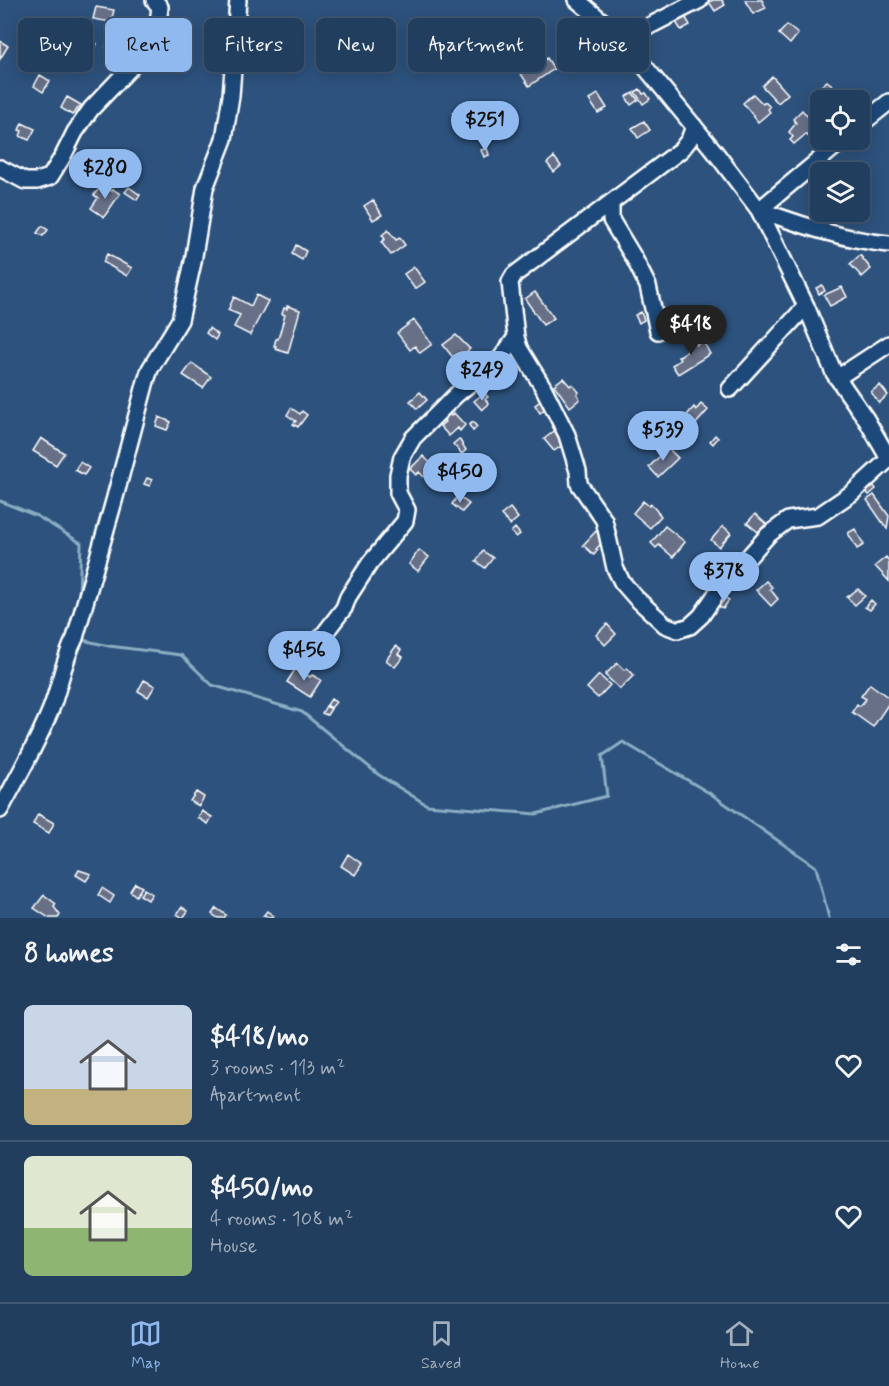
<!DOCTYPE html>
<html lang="en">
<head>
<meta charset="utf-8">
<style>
	body { margin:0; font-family:Mynerve,sans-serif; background:#2e4967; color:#f1f3f6; height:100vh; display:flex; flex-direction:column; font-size:22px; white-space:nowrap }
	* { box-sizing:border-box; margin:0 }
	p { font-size:20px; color:#a2aebc }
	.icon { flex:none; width:33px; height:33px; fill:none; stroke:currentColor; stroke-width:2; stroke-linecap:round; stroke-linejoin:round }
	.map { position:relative; height:918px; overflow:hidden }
	.drawer { display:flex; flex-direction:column; background:#223e5e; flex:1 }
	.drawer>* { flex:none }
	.banner { position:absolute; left:18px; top:18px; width:854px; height:54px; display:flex; gap:12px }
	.controls { position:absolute; left:810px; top:90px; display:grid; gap:12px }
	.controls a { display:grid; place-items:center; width:60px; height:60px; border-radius:9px; background:#223e5e; box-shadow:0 3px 15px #0003,0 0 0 2px #3f5773; font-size:30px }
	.price { position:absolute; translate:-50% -51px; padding:0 14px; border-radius:21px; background:#90b9f0; color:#111; font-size:20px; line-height:39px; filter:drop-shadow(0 2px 3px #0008) }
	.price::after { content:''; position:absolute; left:50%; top:36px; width:18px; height:14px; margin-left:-9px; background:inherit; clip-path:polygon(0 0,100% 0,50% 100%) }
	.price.active { background:#222; color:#fff }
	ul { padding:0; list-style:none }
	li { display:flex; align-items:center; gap:18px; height:150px; padding:0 24px }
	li+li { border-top:2px solid #3f5773 }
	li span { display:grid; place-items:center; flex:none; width:168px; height:120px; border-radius:9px; color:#555 }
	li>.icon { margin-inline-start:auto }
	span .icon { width:72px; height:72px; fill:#fffc; stroke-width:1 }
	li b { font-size:26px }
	h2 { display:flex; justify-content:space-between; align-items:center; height:72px; padding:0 24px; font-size:26px }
	.chip { padding:0 21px; border-radius:9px; background:#223e5e; box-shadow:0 3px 15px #0003,0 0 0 2px #3f5773; font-size:21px; line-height:54px }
	.chip.active { background:#90b9f0; color:#111 }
	.tab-bar { display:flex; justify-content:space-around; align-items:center; height:84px; border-top:2px solid #3f5773; background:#223e5e; font-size:16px; color:#a2aebc }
	.tab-bar a { display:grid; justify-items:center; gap:3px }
	.tab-bar .active { color:#90b9f0 }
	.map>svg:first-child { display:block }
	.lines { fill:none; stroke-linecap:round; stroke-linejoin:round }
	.stream { stroke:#8caec3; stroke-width:3 }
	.building { fill:#677087; stroke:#fff; stroke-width:1.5 }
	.minor-casing { stroke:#fff; stroke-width:20 }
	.minor { stroke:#1f4a7a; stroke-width:15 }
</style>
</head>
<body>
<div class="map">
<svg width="889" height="918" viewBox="0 0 889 918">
	<rect width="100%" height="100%" fill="#2d527d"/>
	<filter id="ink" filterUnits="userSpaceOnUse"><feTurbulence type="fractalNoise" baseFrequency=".0167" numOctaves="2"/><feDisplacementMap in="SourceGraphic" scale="12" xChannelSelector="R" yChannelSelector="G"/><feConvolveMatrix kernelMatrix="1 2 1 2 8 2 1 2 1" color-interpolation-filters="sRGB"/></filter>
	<g filter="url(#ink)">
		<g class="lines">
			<path class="stream" d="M0 501 37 516 81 543 79 597
				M78 639 109 646 181 655 212 685 302 712 379 775 427 805 536 814 607 796 602 756 623 742 711 794 816 867 829 918"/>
		</g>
		<path class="building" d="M713 0H722L725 5 715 11 709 2Z
			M745 0H762L766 8 753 14Z
			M96 7 114 10 111 22 93 19Z
			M683 13 690 25 681 30 674 19Z
			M181 21 194 30 188 38 175 29Z
			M787 25 798 34 790 44 779 34Z
			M110 36 123 41 119 52 106 47Z
			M88 38 97 44 92 51 83 46Z
			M0 41 8 46 0 59Z
			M587 43 593 52 587 56 581 47Z
			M438 53 440 64 429 67 426 56Z
			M547 58 554 69 529 86 521 74Z
			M40 75 50 81 43 92 34 86Z
			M772 76 788 94 778 103 762 86Z
			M827 81 839 90 837 91 842 96 844 95 849 100H827L817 90Z
			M640 89 643 94 646 93 650 99 643 104 635 92Z
			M633 93 638 100 631 105 626 97Z
			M598 94 607 108 598 113 589 100Z
			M753 94 763 104 765 102 770 107 768 109 770 112 758 122 743 103Z
			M67 97 81 105 72 115 61 108Z
			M473 106 475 113 455 120 453 113Z
			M802 110 818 128 809 137 806 134 794 144 790 140 793 137 789 132 796 123 793 119Z
			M644 121 650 130 638 138 632 128Z
			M22 123 35 129 29 140 20 136 22 131 19 130Z
			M487 148 489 155 484 157 481 150Z
			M554 157 561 166 554 172 547 163Z
			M101 186 112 191 113 189 120 194 104 217 91 208 98 198 94 195Z
			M129 187 140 195 137 200 125 192Z
			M373 200 382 215 373 220 364 206Z
			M42 226 48 230 43 236 37 233Z
			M388 230 396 240 400 238 405 245 391 255 381 242 385 239 382 235Z
			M296 245 306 251 302 260 292 254Z
			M107 254 132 268 127 276 103 262Z
			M860 255 871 269 862 277 850 264Z
			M414 267 425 282 415 289 404 274Z
			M822 285 825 291 819 294 816 288Z
			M842 287 847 297 830 306 824 295Z
			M535 292 554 318 543 325 525 299Z
			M256 295 268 301 250 335 234 327 240 315 228 310 234 297 251 306Z
			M287 306 300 310 288 353 275 349 276 346H274L276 339H278L285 315 282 314 284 308 287 309Z
			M641 312 644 320 639 323 635 315Z
			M414 320 432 344 420 353 415 346 410 350 397 333Z
			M209 328 218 335 215 340 206 333Z
			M456 335 470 349 455 360 443 345Z
			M694 340 697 345 703 341 710 354 678 374 672 365 680 360 678 357 689 350 686 345Z
			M192 363 211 377 203 388 183 375Z
			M563 378 570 386 572 384 579 392 577 394 580 399 570 407 554 385Z
			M880 385 888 395 879 403 871 392Z
			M420 392 427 400 417 409 410 401Z
			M484 393 488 397 485 399 489 404 482 410 474 401Z
			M542 400 547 408 540 413 535 405Z
			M701 404 708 410 694 426 687 420 689 418 686 416 694 407 696 410Z
			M291 408 300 414 302 411 307 415 298 427 293 424 296 421 287 415Z
			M448 413 451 416 454 413 465 425 460 431 458 428 449 436 440 426 445 422 442 419Z
			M159 417 171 422 167 430 156 426Z
			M473 422 477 427 473 431 469 425Z
			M557 429 562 436 559 438 564 444 554 451 544 439Z
			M715 435 718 438 713 444 710 441Z
			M41 438 64 453 56 465 33 451Z
			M459 439 466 450 462 454 453 444Z
			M668 448 678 458 658 477 649 467Z
			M423 456 440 472 430 483 419 472 416 475 410 469Z
			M485 457 494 466 487 472 478 463Z
			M80 462 89 468 84 475 75 470Z
			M147 478 152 480 150 486 144 484Z
			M872 484 876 489 869 495 864 489Z
			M874 495 889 516 887 529 867 500Z
			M458 496 469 504 462 512 452 504Z
			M643 501 649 506 651 504 661 516 650 528 633 513Z
			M510 508 518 518 510 525 501 515Z
			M755 514 766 524 758 532 747 523Z
			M665 526 685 542 673 557 659 545 656 548 651 543Z
			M723 526 731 533 719 547 711 540Z
			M515 528 520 534 516 537 511 532Z
			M855 529 864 545 857 549 848 533Z
			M596 531 605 540 596 549 598 550 594 555 583 545Z
			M419 550 429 557 418 571 409 564Z
			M483 551 493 558 485 568 476 561Z
			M886 557 889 561V581L875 566Z
			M745 576 751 580 745 588 739 583Z
			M766 581 772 587 770 589 778 599 771 606 756 590Z
			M858 589 865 596 855 605 847 597Z
			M724 597 729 600 723 609 718 606Z
			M871 600 875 604 870 610 865 607Z
			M607 624 616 634 605 645 596 635Z
			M396 646 401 650 398 654 403 657 395 667 386 660Z
			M617 663 624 670 627 668 634 675 620 689 605 675Z
			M296 668 310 677 312 675 321 680 310 697 287 682Z
			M599 675 610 685 598 698 587 688Z
			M144 680 155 686 148 697 138 691Z
			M870 684 889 698V703L873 727 852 712 857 704 860 706 866 699 861 696Z
			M331 699 336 702 331 708 327 705Z
			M326 706 331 709 327 715 322 713Z
			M196 792 204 797 199 806 190 801Z
			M202 811 212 817 208 824 198 818Z
			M38 814 54 823 49 833 33 824Z
			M348 854 362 864 355 875 341 866Z
			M79 870 91 874 86 881 76 875Z
			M135 883 142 887 136 896 130 891Z
			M102 888 114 896 110 903 98 895Z
			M144 889 152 894 148 900 140 895Z
			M44 895 56 904 54 907 60 915 58 918H49L34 908Z
			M182 907 188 911 183 918 177 914Z
			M216 908 226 915 224 918H218L212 914Z
			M267 911 274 916 272 918 263 916Z"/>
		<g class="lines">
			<defs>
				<path id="minor" d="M577 0 614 31 636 56 715 152 759 210 806 306 834 373 866 419 889 459 852 493 818 516 788 520 768 535 719 590 701 616 690 626 678 630 665 625 636 598 622 582 615 568 604 520 579 484 578 471 567 435 543 387 519 348 516 337 510 282 514 275 681 150 689 140 694 126
					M622 40 700 0
					M860 125 889 102
					M0 168 25 181H37L50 177 63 156 75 132 91 109 129 69 157 31 160 7 154 0
					M611 203V220L634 258 648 286 658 331
					M759 210C802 225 844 240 889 244
					M759 210 843 140
					M837 378 889 344
					M730 389 806 306
					M308 655 344 608 348 597 370 563 405 521 407 510 398 493V475L402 457 413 438 456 395 501 358 516 337
					M0 810C18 777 37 744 51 709 60 686 63 661 75 638L114 501 146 381 150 369 180 320 193 262 205 188 224 139 231 96 238 0"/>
			</defs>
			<use href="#minor" class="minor-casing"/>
			<use href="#minor" class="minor"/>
		</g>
	</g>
</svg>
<div class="controls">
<a><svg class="icon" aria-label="locate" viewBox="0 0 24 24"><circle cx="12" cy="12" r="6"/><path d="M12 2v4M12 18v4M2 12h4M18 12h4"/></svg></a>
<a><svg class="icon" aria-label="layers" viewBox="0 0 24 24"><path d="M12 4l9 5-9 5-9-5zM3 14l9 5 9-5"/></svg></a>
</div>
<b class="price" style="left:485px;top:152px">$251</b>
<b class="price" style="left:105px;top:200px">$280</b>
<b class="price active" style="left:691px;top:356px">$418</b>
<b class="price" style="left:482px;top:402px">$249</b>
<b class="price" style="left:663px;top:462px">$539</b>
<b class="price" style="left:460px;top:504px">$450</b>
<b class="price" style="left:724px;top:603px">$378</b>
<b class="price" style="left:304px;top:682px">$456</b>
<div class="banner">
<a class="chip">Buy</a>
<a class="chip active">Rent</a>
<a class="chip">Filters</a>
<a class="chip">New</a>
<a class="chip">Apartment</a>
<a class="chip">House</a>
</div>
</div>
<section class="drawer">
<h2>8 homes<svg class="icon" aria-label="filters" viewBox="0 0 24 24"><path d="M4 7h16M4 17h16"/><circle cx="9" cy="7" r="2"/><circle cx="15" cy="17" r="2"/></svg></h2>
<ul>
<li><span style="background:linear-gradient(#c9d6e8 70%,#c2b280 0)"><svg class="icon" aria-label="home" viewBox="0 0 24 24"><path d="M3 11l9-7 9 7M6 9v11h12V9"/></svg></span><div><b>$418/mo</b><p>3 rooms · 113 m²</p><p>Apartment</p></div><svg class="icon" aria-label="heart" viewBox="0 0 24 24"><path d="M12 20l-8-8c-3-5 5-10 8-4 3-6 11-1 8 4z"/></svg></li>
<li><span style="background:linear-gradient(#dfe7d0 60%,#8fb573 0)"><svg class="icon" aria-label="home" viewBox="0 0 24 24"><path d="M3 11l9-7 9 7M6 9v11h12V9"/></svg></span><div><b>$450/mo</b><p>4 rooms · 108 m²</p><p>House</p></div><svg class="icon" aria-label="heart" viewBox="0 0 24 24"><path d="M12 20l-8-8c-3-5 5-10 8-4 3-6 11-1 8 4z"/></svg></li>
</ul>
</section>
<nav class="tab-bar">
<a class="active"><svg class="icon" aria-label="map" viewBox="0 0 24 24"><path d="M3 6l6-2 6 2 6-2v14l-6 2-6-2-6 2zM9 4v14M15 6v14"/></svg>Map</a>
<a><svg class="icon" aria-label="saved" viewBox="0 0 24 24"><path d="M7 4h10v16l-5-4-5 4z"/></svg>Saved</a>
<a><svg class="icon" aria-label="home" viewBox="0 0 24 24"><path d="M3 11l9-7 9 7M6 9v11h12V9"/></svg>Home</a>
</nav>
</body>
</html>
